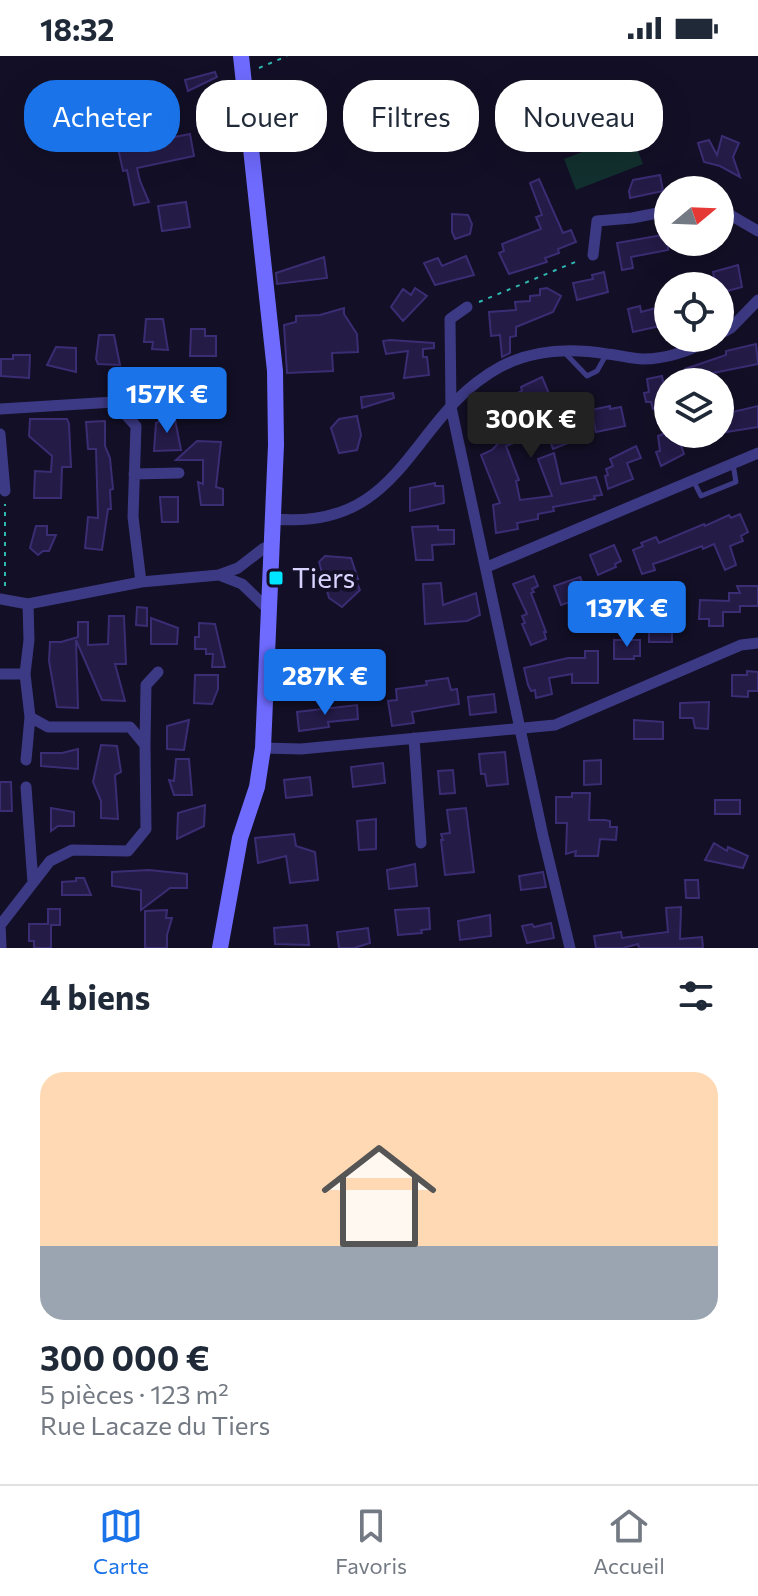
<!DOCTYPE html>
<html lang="fr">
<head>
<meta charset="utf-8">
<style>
	body { margin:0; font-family:Commissioner,sans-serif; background:#f6f6f7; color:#1f2937; height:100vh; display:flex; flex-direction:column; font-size:30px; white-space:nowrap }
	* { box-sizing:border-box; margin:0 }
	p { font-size:26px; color:#747a83 }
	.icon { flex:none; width:44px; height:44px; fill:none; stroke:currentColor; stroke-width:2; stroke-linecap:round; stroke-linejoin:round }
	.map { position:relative; height:892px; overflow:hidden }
	.side { display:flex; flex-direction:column; background:#fff; flex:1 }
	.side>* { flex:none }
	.hud { position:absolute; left:24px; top:24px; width:710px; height:72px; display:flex; gap:16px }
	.needle { width:52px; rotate:71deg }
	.fabs { position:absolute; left:654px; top:120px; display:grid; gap:16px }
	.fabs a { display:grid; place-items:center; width:80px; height:80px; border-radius:50%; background:#fff; box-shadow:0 8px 32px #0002; font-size:40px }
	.price { position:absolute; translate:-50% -68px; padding:0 18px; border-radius:8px; background:#1a73e8; color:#fff; font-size:26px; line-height:52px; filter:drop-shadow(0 2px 4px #0008) }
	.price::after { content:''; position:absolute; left:50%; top:48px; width:24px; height:18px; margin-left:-12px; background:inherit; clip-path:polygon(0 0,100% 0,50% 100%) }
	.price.current { background:#222; color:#fff }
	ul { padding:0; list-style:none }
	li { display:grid; align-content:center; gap:16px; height:424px; padding:0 40px }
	li span { display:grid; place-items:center; height:248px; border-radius:24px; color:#555 }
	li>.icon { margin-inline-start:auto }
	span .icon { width:144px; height:144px; fill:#fffc; stroke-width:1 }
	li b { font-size:34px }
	h2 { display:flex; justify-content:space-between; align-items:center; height:96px; padding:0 40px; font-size:34px }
	.tag { padding:0 28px; border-radius:32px; background:#fff; box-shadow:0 8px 32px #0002; font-size:28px; line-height:72px }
	.tag.current { background:#1a73e8; color:#fff }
	.status { display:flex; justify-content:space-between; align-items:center; height:56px; padding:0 40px; background:#fff; direction:ltr }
	.status svg { height:22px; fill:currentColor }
	.tabs { display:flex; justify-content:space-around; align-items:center; height:112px; border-top:2px solid #e0e1e3; background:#fff; font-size:22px; color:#747a83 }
	.tabs a { display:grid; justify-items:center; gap:4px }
	.tabs .current { color:#1a73e8 }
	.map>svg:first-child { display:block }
	.green { fill:#12302f }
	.building { fill:#241b47; stroke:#3b2d73; stroke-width:2 }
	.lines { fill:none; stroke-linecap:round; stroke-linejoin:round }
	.path { stroke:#2fb8b0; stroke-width:2; stroke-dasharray:4 6; stroke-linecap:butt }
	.lane { stroke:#3d3a85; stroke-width:5 }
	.street { stroke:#3d3a85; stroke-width:11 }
	.secondary { stroke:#6f6bff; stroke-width:16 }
	.poi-dot { fill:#00e5ff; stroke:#130f26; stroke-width:3 }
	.labels { text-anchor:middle; stroke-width:8; stroke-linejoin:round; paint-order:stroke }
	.poi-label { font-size:28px; fill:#d9d4ff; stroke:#130f26; text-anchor:start }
</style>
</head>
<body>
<div class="status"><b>18:32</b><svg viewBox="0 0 49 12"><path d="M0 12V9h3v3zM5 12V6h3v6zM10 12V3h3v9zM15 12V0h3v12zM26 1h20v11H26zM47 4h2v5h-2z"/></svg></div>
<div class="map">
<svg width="758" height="892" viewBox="0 0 758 892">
	<rect width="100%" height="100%" fill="#130f26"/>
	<path class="green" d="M631 77 643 108 576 134 564 103Z"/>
	<path class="building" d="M215 16 217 21 188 35 185 24Z
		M190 78 194 100 137 112 140 125 149 146 134 149 127 114 123 115 118 92Z
		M722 80 739 87 733 101 740 121 720 110 704 106 698 87 709 84 717 99Z
		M660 119 663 135 630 142 629 135 633 124Z
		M539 123 563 177 571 174 576 186 558 193 559 197 545 202 547 206 509 218 499 197 504 195 502 188 541 173 536 161 542 159 530 127Z
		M186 146 190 171 162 175 158 150Z
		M452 158 468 159 472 168 470 178 455 183 452 176Z
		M668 178V194L631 201 633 212 622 214 617 187Z
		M466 200 474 219 435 229 424 207 438 202 442 210Z
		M324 201 327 222 277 228 276 217Z
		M738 209 742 231 720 237V230H716L713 216Z
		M604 216 608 236 577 244 573 227 593 223 592 219Z
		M415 232 427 240 403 265 391 251 403 233 411 239Z
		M547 232 561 240 553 256 516 271V280L510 281V297L502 301 500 279 491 280 489 256 516 254 515 246 530 245V240L540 239V233Z
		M640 250 641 256 656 252 660 270 633 276 628 253Z
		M344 252V258L357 278 358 296 332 297 333 315 287 317 284 269 296 266V260L320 259Z
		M146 263H163L168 294 152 293 153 286H144Z
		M191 273H205V280H216V300H190Z
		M99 279H114L120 309 98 308 96 303Z
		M390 284 434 287V292L423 293V301H427L429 319 404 322 408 295 386 298 383 285Z
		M756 288 758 308 713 317 715 322 703 326H689L685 313 726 299V295Z
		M56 291 76 292V316L47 309Z
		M13 299H30L29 322 1 320V303H13Z
		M662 320 668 350 653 353 651 346H646L644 337 649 336 647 323Z
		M542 321 553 347 543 351 550 370 573 362 581 382 553 393 546 375 506 390 519 424 516 425 520 444 552 440 538 403 554 397 561 428 596 421 602 439 594 440 595 443 553 451 554 455 538 458V463L517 467 518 473 496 477 493 449 500 447 481 399 492 394 533 351 492 369 486 354 493 351 492 348 522 335 521 331 525 329Z
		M195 325H214L220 339H214L213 354H195Z
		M393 337 394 342 362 352 361 341Z
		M610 350V353L621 351 625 370 596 376 591 354Z
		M758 350V371L720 377V359Z
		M174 358 181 394 154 395 156 367Z
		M357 360 361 379 357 394 339 397 331 372 339 363Z
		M30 363H67L69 368 71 411H62L61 442H34L35 415 51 416 52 400 29 380Z
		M105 365V390L110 402 113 433 110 434 111 453H108L102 494 85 492 88 461 98 462 96 393H88L86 366Z
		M663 378H677L684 398 661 410 656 396 660 395 658 380Z
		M197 385 221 386 216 431 223 433V449H201L198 426 203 428V404H176Z
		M636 390 641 402 627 407 633 423 608 433 605 420 608 419 606 413 613 410 610 403Z
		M435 427V430H443L444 447 410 455V432Z
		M160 441H178V466H162Z
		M740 458 748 476 741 480 743 485 730 490 736 509 725 514 714 488 703 493 702 490 665 504 653 508 655 514 642 518 633 494 643 490 641 487 656 481 659 487 704 468 705 470 729 459 731 462Z
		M36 470H47V479H56L49 495H43L38 499 30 492Z
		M438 470V474H454V488L432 489 433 504H416L412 471Z
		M614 489 621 505 615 508 616 511 598 519 590 499Z
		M325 500 351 502 358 523H355L360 534 342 551 329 542 319 506Z
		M534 520 538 530 532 533 534 536 531 537 546 576H544L546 583 531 589 522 568 525 567 522 560 527 558 513 528Z
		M580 521 593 552 575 559 570 546 561 549 554 530Z
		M441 527 443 549 476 537 480 559 467 565 425 568 423 528Z
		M737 530H758V550H740V556H723V570H709V563H699L700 544 729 545V537H740Z
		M609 547 615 561 601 566 596 553Z
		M137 551 147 552V570L136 569Z
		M109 560H124L126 608H115L125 645 102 644 76 584 78 652 57 651 49 605 50 586H61L78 581V566H88V589L108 588Z
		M151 562 178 572 177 588H151Z
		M672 566V586H649V567Z
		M199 567 215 568 225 611H212L213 598H206V593H195V581H199Z
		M614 584H640V600H634V603H614Z
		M585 595H598V627H572V618L549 622 552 638 536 642 535 634 531 635 528 629 524 612 568 602H585Z
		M317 606 319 633 299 635 295 608Z
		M747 615 758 616V635H748V641L732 640V619H747Z
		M195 619H218V633L212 648 194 647Z
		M448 622 451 634 457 633 459 648 412 656 414 667 392 670 388 645 397 644 396 633 427 629 426 625Z
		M494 638 496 656 470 659 468 641Z
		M709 646 708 673 695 672 693 662H680V647Z
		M357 649 358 663 328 666 329 671 299 675 297 656Z
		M189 664 184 694 167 693V670Z
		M634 664 663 666V683H634Z
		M101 689 117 690 121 716 115 719 118 763 101 762V745L93 726Z
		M78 693V713L41 710V697H62Z
		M505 696 508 728 487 730 485 718H481L479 698Z
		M176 703H189L192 739H174L169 724 174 725Z
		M601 704V728L584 729V705Z
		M383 707 385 727 353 731 351 711Z
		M453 714 455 737 440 738 438 715Z
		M310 721 312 739 286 742 284 724Z
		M0 726H11L12 755H0Z
		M572 737H590L589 764H605L610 765V771H617L616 784 600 783 598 800H575L576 795 566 798 567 767H556V741H572Z
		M715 744H740V758H715Z
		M205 749 204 770 177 783 178 757Z
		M51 752 74 756V770H58L51 775Z
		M466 752 474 816 445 819 441 784H443L441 778 450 777 447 754Z
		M376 763V793L359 794 357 765Z
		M294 778 296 790 315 796 318 824 290 827 286 800 258 807 255 782Z
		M714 787 727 795 728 791 748 800 743 812 705 804Z
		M415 808 417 830 389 833 387 814Z
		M149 814 187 818V832H170L141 854V834L112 830V816Z
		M543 816 546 831 521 834 519 820Z
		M76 822H84L91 839H62V826L76 825Z
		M685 824H698L699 842H686Z
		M681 851 680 883 702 881 703 892H639L638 888 623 892H596L594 880 621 876 622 882 668 876 666 852Z
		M429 852 430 873 421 874 422 877 398 879 395 854Z
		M48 853H60V869H51V892H34V885H29V868H48Z
		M167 854 166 862H172L167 879V892H145V855Z
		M490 859 491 880 460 884 458 865Z
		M551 867 554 882 527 887 522 870 532 868 534 871Z
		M307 869 309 889 275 888 274 872Z
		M368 872 370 887 354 892H339L337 876Z"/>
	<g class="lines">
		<path class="path" d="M259 12 287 0
			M479 246 580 204
			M5 530V448"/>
		<path class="lane" d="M565 297 587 320 597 315 606 299
			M693 424 701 440 736 426 733 408"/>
		<path class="street" d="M720 153 758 175
			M593 199 597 165 632 162 668 155
			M467 251 450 263 451 351 543 780 570 892
			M720 278 731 272 758 244
			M119 351 141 330 173 321
			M0 353 114 346 136 370 133 461 141 526
			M0 378 5 435
			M134 418 179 417
			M274 463C406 475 408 361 500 311 534 293 570 292 607 298 619 299 632 303 643 303 668 303 692 294 713 282
			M487 511 758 397
			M219 519 242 528 269 554
			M0 543 28 548 141 526 219 519 238 512 264 492 273 490
			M0 618H25L29 584 28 548
			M414 682 421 787
			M145 689 146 629 158 616
			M263 692 301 693 555 669 741 589 758 587
			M26 704 30 661
			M26 731 33 827
			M0 866 1 892
			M2 867 50 805 72 794 128 795 146 773 145 689 130 671H48L30 661 25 618"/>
		<path class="secondary" d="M220 892 240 782 257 731 263 692 276 389 275 315 241 0"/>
	</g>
	<rect class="poi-dot" x="268" y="514" width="16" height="16" rx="4"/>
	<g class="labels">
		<g class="poi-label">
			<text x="292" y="532">Tiers</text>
		</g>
	</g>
</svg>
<div class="fabs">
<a><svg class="needle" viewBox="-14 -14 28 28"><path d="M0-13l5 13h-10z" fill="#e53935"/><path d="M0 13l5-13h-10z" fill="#747a83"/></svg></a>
<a><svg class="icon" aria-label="locate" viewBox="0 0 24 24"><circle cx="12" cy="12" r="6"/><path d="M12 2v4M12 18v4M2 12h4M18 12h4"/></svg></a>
<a><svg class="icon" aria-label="layers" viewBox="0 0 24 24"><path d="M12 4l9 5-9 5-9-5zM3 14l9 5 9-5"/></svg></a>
</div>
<b class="price" style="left:167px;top:379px">157K €</b>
<b class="price current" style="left:531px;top:404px">300K €</b>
<b class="price" style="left:627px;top:593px">137K €</b>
<b class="price" style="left:325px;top:661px">287K €</b>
<div class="hud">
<a class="tag current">Acheter</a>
<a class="tag">Louer</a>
<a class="tag">Filtres</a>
<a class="tag">Nouveau</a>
</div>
</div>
<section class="side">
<h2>4 biens<svg class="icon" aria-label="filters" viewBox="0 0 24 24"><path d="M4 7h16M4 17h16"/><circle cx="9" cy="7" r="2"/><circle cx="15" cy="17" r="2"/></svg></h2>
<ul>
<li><span style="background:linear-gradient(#ffd9b3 70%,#9aa5b1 0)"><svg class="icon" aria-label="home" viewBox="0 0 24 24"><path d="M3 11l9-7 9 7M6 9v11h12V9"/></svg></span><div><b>300 000 €</b><p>5 pièces · 123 m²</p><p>Rue Lacaze du Tiers</p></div></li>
</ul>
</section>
<nav class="tabs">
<a class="current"><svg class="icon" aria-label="map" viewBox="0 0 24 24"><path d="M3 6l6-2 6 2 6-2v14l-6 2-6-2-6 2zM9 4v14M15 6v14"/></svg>Carte</a>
<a><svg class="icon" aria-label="saved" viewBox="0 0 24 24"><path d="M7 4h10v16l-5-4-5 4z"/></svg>Favoris</a>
<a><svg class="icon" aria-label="home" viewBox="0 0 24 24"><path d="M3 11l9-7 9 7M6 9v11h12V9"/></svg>Accueil</a>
</nav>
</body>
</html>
